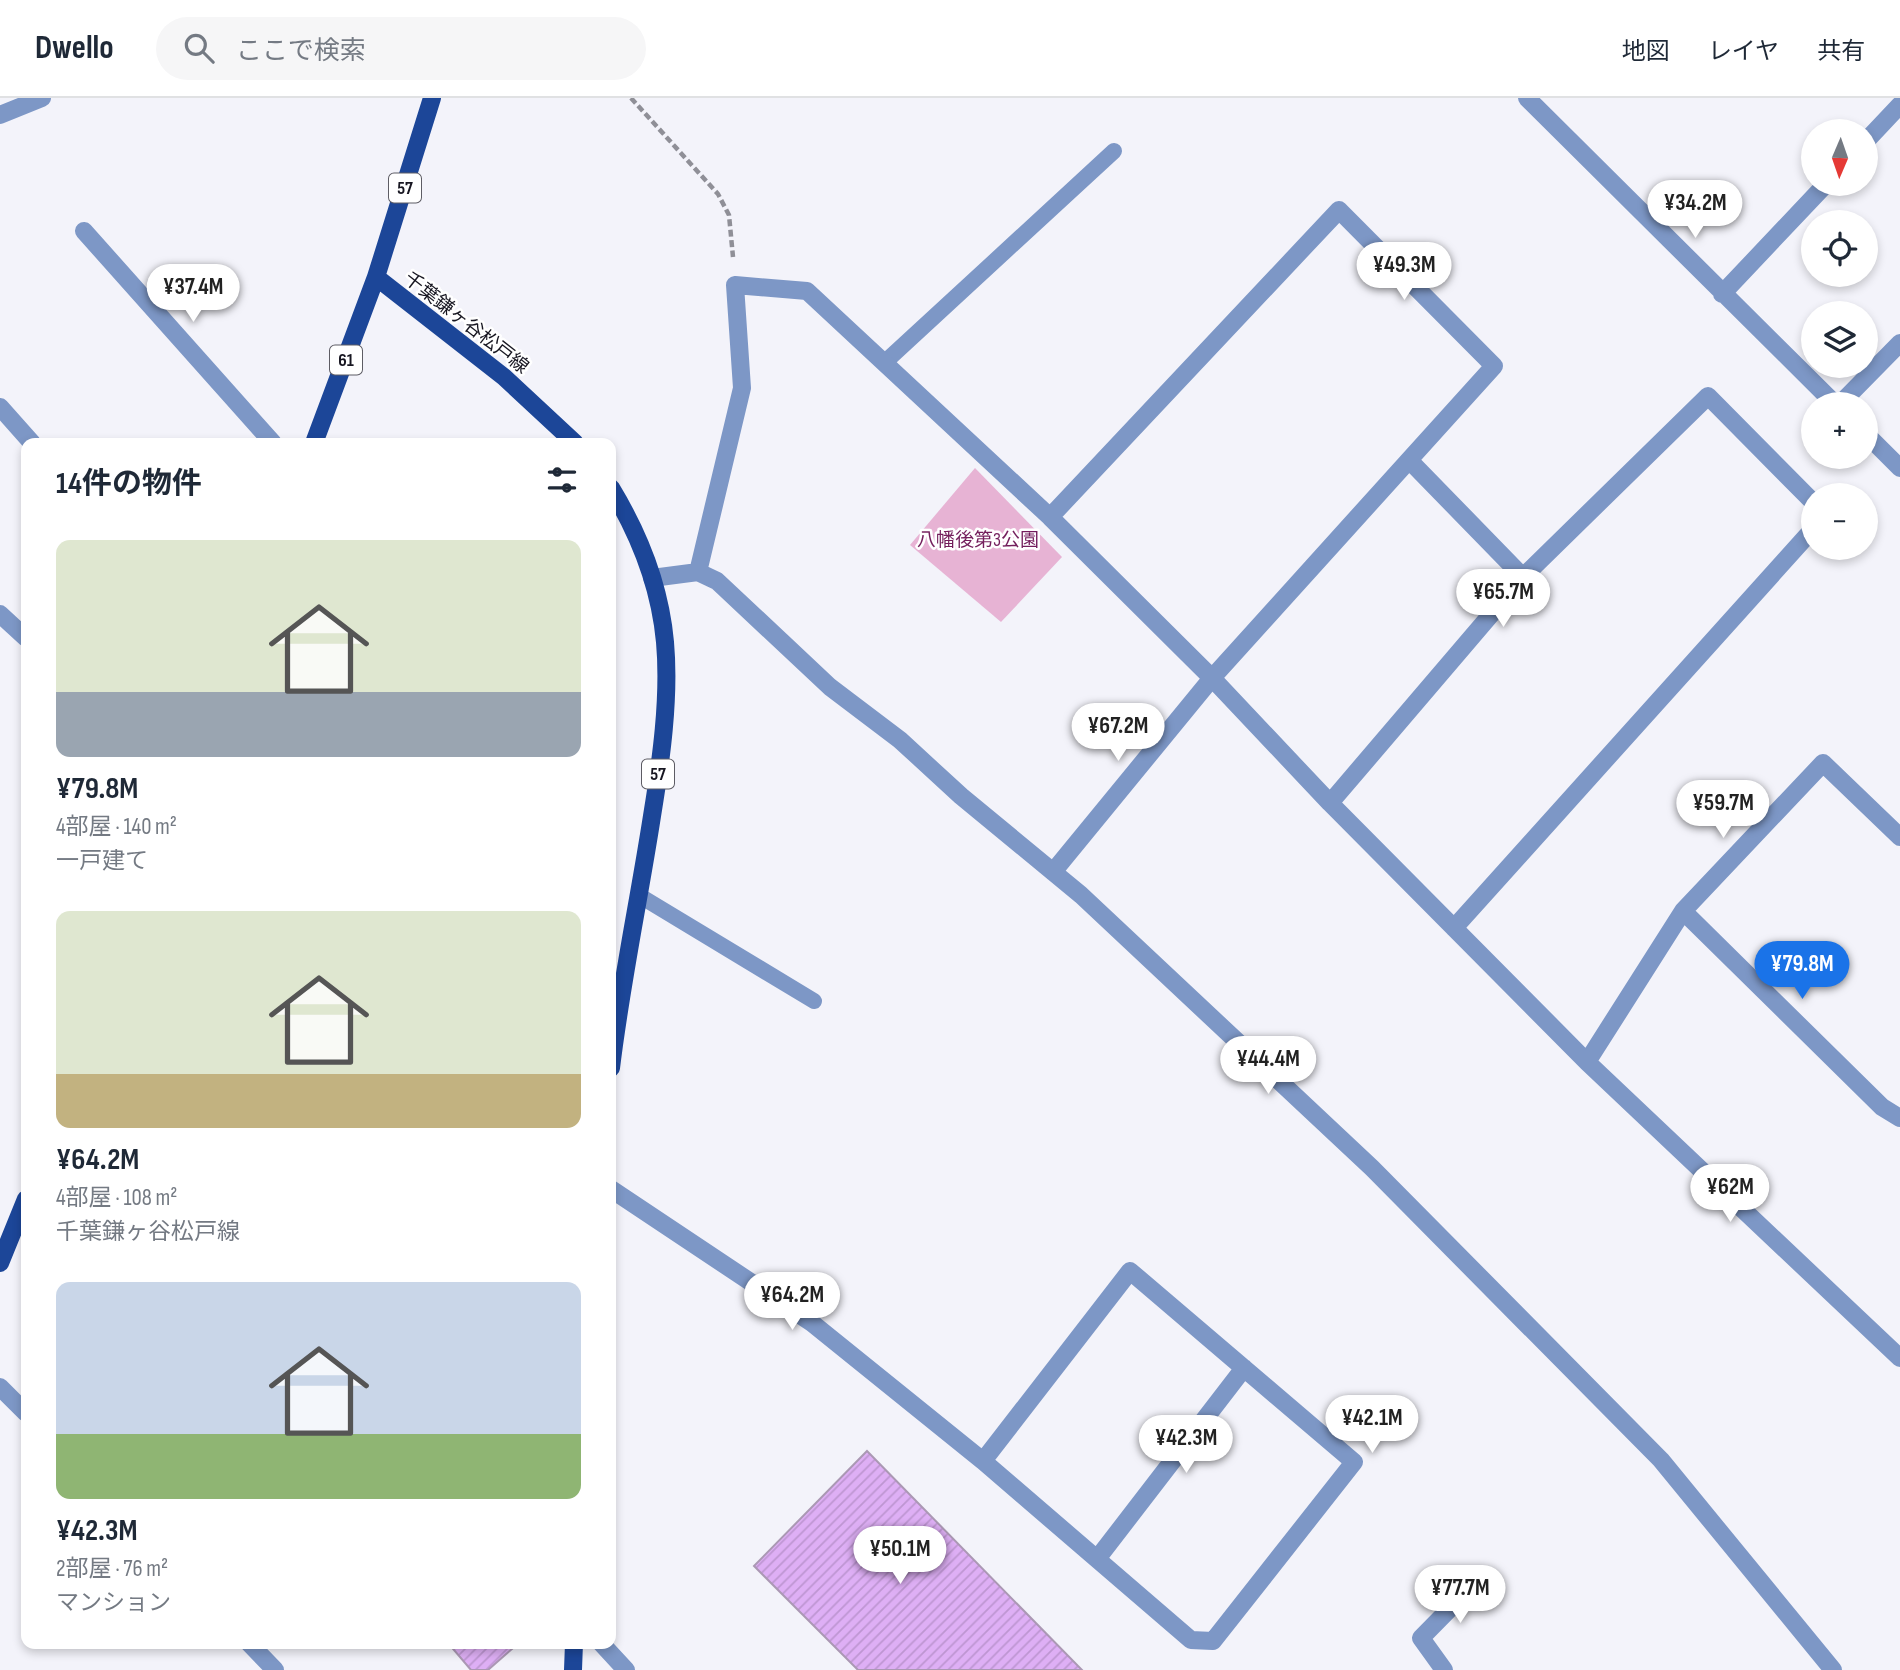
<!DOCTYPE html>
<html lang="ja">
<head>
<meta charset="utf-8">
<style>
	body { margin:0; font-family:"Sofia Sans Condensed","Noto Sans JP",sans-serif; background:#f6f6f7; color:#1f2937; height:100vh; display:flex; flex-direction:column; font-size:26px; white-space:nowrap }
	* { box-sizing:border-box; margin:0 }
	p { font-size:23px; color:#747a83 }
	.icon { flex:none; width:38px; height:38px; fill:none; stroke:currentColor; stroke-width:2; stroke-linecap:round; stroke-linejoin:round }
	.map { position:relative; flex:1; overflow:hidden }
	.sheet { position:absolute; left:21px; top:340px; width:595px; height:1211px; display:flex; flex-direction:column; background:#fff; border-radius:14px; box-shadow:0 4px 10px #0003 }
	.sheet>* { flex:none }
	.needle { width:46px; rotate:182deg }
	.tools { position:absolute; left:1801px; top:21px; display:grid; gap:14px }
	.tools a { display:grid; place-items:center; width:77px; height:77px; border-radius:50%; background:#fff; box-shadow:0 4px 10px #0003; font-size:35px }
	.price { position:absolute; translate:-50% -60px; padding:0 16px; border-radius:24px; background:#fff; color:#222; font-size:23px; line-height:46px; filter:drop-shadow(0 2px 4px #0008) }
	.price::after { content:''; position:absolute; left:50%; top:42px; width:21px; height:16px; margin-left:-10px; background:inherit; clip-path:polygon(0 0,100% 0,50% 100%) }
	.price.current { background:#1a73e8; color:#fff }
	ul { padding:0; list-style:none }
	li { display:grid; align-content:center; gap:14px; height:371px; padding:0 35px }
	li span { display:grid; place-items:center; height:217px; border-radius:14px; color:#555 }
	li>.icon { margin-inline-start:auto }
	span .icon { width:126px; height:126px; fill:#fffc; stroke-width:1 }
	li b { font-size:30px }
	h2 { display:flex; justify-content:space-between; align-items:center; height:84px; padding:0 35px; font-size:30px }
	header { display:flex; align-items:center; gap:42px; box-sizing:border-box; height:98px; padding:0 35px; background:#fff; border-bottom:2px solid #e0e1e3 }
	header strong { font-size:33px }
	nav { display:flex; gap:38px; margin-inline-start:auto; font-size:24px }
	.search { width:490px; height:63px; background:#f6f6f7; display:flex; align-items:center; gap:18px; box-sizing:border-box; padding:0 24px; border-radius:38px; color:#747a83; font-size:26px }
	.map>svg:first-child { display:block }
	.green { fill:#e7b3d4 }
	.building { fill:url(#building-hatch); stroke:#ab98b4; stroke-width:2 }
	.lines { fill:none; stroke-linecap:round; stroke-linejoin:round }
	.path { stroke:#8f8f97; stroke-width:4.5; stroke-dasharray:7 3.5; stroke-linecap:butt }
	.service { stroke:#7d97c6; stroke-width:16 }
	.minor { stroke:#7d97c6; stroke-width:18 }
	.tertiary { stroke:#7d97c6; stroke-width:18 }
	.primary { stroke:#1c4698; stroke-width:18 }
	.labels { text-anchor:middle; stroke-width:5; stroke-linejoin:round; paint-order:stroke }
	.shield { fill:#fff; stroke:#5d5c64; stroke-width:2 }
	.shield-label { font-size:18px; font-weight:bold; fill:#171621 }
	.street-label { font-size:19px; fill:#171621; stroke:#fff }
	.park-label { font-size:19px; fill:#731e5c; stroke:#fff }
</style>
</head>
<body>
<header>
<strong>Dwello</strong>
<div class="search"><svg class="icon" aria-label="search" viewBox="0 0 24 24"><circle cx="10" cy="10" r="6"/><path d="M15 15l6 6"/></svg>ここで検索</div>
<nav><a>地図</a><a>レイヤ</a><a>共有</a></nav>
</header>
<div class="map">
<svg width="1900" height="1572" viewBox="0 0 1900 1572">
	<defs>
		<pattern id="building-hatch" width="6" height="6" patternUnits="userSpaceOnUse" patternTransform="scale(1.75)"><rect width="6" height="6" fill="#deaff5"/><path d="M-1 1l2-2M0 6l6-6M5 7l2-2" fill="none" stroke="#be96d2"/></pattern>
	</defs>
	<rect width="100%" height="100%" fill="#f3f3fa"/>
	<path class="green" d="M975 370 1062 459 1001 524 910 447Z"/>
	<path class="building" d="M867 1353 1082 1572H858L754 1468Z
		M448 1545H510L513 1550 488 1572H471Z"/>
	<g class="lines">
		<path class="path" d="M631 0 718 96 729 117 733 159"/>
		<path class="service" d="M884 265 1114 53
			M640 798 814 903"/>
		<path class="minor" d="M1527 0 1835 306
			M1866 43 1900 7
			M84 133 273 345
			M1722 196 1826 86
			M1840 306 1900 245
			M0 309 32 345
			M1866 336 1900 370
			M1050 419 1339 112 1494 268 1212 580 1053 774
			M698 474 742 290 735 187 807 193 1050 419 1212 580 1330 705 1587 964 1900 1260
			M1523 479 1708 298 1813 404
			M652 480 698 474 717 483 830 589 900 642 961 698 1081 797 1372 1070 1661 1362 1833 1572
			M0 516 26 540
			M1330 705 1523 479 1409 362
			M1683 813 1882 1009 1900 1020
			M1454 830 1813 431
			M1587 964 1683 813 1823 665 1900 739
			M611 1091 812 1225 983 1363 1191 1542 1213 1543 1354 1364 1130 1173 983 1363
			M0 1289 26 1315
			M1097 1461 1244 1270
			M249 1545 275 1572
			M601 1545 626 1572
			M1444 1572 1421 1540 1477 1483"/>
		<path class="tertiary" d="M0 17 42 0"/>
		<path class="primary" d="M376 179 504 279 575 345
			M314 345 376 179 432 0
			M611 390C639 436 660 489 665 544 670 600 661 663 652 718 639 802 621 886 611 970
			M0 1165 26 1101
			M573 1572 574 1545"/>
	</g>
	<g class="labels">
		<g class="shield">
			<rect x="389" y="75.5" width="32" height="29" rx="5"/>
			<rect x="330" y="247.5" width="32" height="29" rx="5"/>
			<rect x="642" y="661.5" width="32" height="29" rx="5"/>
		</g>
		<g class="shield-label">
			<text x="405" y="96">57</text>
			<text x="346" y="268">61</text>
			<text x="658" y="682">57</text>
		</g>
		<g class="street-label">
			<text transform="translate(467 224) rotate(38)" y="7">千葉鎌ヶ谷松戸線</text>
		</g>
		<g class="park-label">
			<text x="978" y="448">八幡後第3公園</text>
		</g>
	</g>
</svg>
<div class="tools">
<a><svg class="needle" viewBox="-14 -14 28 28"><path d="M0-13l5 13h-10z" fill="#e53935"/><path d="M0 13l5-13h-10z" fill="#747a83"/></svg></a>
<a><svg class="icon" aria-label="locate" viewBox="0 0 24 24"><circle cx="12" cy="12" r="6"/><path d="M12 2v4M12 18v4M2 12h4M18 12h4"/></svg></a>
<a><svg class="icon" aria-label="layers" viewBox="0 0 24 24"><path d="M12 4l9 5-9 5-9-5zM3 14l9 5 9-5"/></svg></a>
<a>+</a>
<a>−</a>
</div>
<b class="price" style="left:1695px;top:142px">¥34.2M</b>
<b class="price" style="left:1404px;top:204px">¥49.3M</b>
<b class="price" style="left:193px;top:226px">¥37.4M</b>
<b class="price" style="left:1503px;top:531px">¥65.7M</b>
<b class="price" style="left:1118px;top:665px">¥67.2M</b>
<b class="price" style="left:1723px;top:742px">¥59.7M</b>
<b class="price current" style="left:1802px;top:903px">¥79.8M</b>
<b class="price" style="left:1268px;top:998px">¥44.4M</b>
<b class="price" style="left:1730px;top:1126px">¥62M</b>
<b class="price" style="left:792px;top:1234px">¥64.2M</b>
<b class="price" style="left:1372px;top:1357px">¥42.1M</b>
<b class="price" style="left:1186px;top:1377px">¥42.3M</b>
<b class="price" style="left:900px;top:1488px">¥50.1M</b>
<b class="price" style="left:1460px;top:1527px">¥77.7M</b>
<section class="sheet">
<h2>14件の物件<svg class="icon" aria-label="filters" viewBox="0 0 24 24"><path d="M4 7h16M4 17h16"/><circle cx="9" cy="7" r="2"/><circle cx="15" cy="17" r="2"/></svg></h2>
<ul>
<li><span style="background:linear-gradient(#dfe7d0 70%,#9aa5b1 0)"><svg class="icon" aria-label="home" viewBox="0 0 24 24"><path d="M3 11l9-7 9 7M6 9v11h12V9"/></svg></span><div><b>¥79.8M</b><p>4部屋 · 140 m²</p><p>一戸建て</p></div></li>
<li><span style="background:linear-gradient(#dfe7d0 75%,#c2b280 0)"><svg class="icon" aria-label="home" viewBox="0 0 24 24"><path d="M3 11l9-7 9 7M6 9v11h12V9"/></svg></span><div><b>¥64.2M</b><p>4部屋 · 108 m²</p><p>千葉鎌ヶ谷松戸線</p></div></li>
<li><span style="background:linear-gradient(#c9d6e8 70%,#8fb573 0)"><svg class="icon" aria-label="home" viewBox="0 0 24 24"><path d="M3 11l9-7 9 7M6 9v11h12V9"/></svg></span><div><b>¥42.3M</b><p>2部屋 · 76 m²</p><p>マンション</p></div></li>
</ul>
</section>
</div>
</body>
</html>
